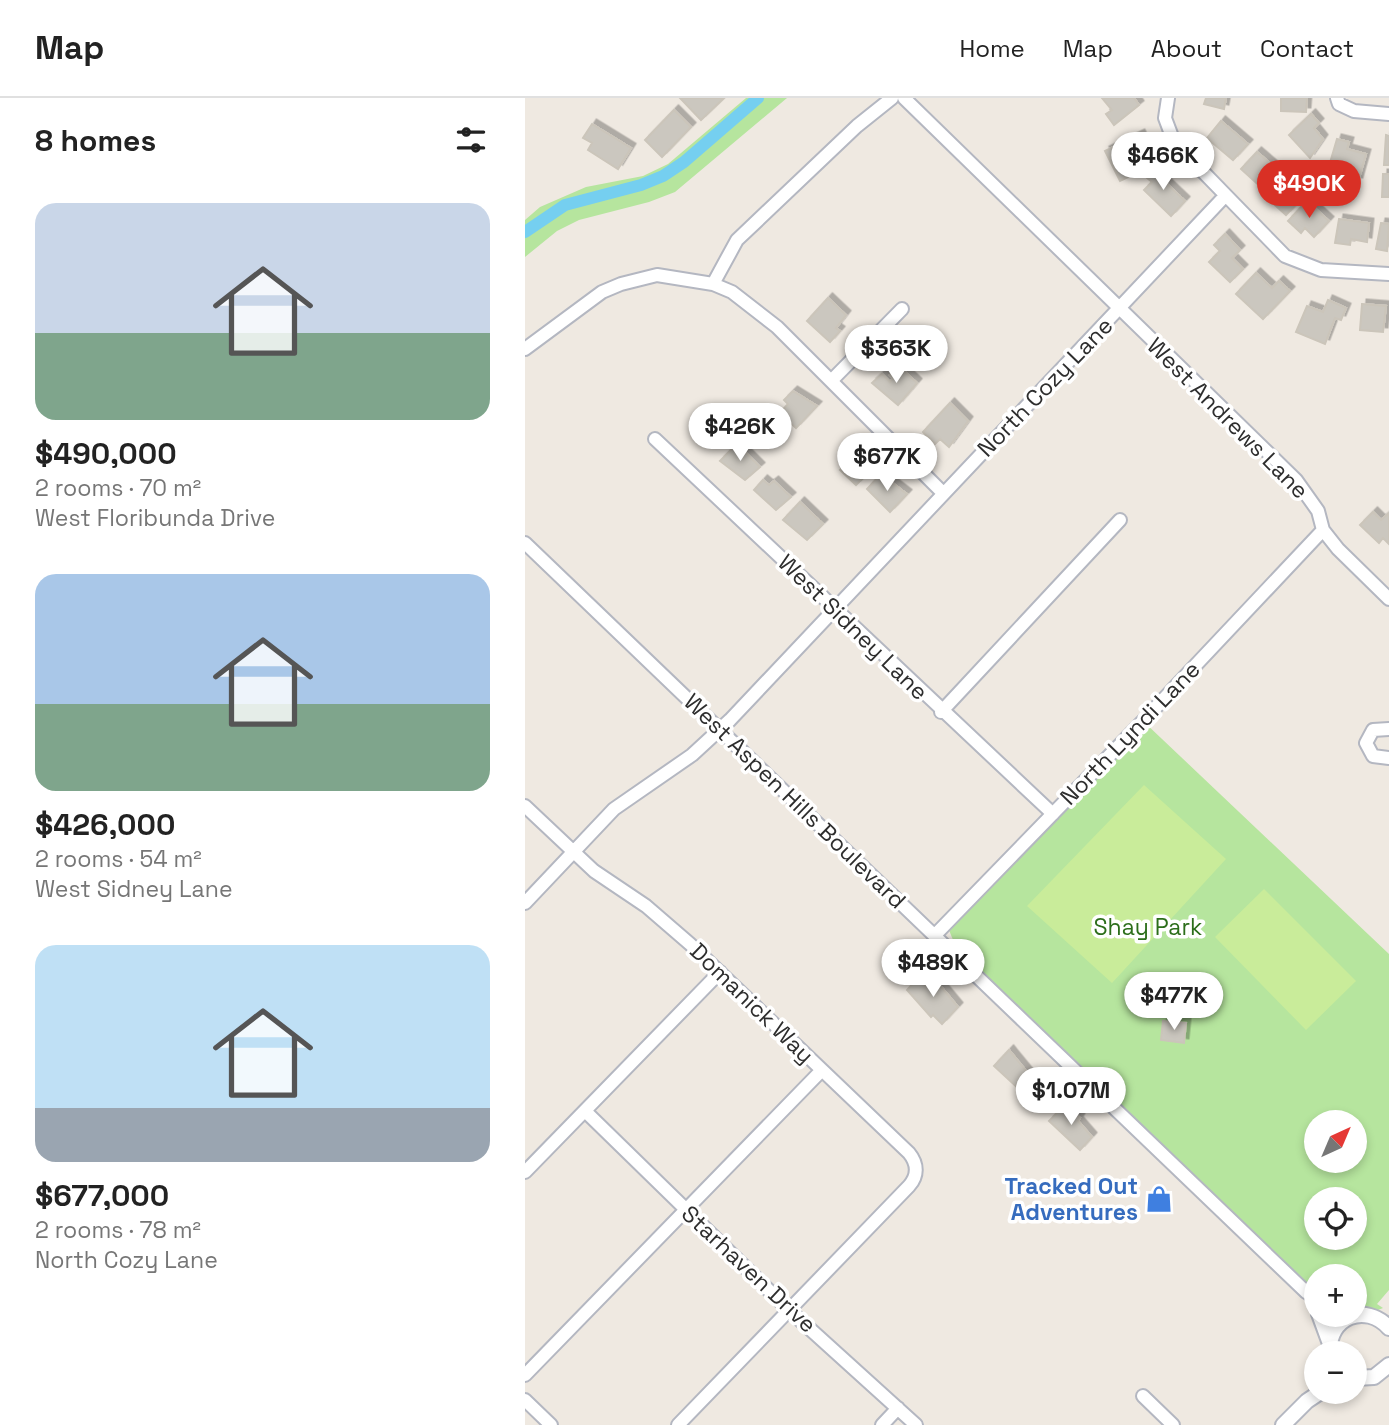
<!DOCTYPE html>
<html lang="en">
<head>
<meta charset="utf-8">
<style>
	body { margin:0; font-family:"Space Grotesk",sans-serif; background:#f6f6f6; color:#222; height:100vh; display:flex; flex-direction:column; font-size:26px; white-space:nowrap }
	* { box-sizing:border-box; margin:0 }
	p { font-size:23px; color:#767676 }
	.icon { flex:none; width:38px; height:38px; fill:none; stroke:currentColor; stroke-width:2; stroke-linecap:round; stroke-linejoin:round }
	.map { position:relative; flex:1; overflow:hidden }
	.details { display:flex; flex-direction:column; background:#fff; width:525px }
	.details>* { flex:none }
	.needle { width:46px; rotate:44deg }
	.fabs { position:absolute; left:779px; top:1012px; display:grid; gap:14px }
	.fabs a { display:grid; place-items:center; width:63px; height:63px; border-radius:50%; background:#fff; box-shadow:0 4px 10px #0003; font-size:35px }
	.price { position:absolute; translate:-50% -60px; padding:0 16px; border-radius:24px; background:#fff; color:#222; font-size:23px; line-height:46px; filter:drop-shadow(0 2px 4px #0008) }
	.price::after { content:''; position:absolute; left:50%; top:42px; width:21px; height:16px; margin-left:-10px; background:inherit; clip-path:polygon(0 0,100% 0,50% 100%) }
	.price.selected { background:#d93025; color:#fff }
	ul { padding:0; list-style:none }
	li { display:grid; align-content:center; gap:14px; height:371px; padding:0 35px }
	li span { display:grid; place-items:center; height:217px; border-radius:21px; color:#555 }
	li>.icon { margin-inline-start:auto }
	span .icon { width:126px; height:126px; fill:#fffc; stroke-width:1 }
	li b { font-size:30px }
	h2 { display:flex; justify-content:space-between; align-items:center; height:84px; padding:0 35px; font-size:30px }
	header { display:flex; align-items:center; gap:42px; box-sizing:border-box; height:98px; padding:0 35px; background:#fff; border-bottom:2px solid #e0e0e0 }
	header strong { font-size:33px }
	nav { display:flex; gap:38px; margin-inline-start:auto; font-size:24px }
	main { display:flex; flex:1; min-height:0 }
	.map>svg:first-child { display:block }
	.green { fill:#b6e59e; fill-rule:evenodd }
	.pitch { fill:#c9ec9a }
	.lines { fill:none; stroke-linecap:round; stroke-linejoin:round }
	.canal { stroke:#75cff0; stroke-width:12 }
	.building { fill:#cbc7bf; stroke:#cbc5ba; stroke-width:2; filter:url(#shadow) }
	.minor-casing { stroke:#b4b7c1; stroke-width:16 }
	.tertiary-casing { stroke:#b4b7c1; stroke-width:18 }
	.minor { stroke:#fff; stroke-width:12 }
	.tertiary { stroke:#fff; stroke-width:14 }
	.labels { text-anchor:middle; stroke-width:7; stroke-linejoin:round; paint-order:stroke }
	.street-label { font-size:23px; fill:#2e2e2e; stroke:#fff }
	.park-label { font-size:23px; fill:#2c6e1b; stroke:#fff }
	.shop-label { font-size:23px; font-weight:bold; fill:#366cbe; stroke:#fff; text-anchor:end }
</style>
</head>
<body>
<header>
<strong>Map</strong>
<nav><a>Home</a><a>Map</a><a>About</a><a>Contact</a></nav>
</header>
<main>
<section class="details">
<h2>8 homes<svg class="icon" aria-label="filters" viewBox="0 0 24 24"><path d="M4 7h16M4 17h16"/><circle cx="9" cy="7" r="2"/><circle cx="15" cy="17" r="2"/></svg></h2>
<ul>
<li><span style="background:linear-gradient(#c9d6e8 60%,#7fa58c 0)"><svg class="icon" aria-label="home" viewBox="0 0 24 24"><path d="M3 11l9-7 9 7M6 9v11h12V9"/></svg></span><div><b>$490,000</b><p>2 rooms · 70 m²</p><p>West Floribunda Drive</p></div></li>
<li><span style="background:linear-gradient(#a9c7e8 60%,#7fa58c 0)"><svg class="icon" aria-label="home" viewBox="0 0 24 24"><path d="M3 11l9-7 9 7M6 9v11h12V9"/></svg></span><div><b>$426,000</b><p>2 rooms · 54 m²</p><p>West Sidney Lane</p></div></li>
<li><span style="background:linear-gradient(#bfe0f5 75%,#9aa5b1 0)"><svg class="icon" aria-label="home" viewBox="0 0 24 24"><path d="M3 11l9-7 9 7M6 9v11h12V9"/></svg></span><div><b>$677,000</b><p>2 rooms · 78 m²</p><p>North Cozy Lane</p></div></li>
</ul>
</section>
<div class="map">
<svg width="864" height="1327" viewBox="0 0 864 1327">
	<defs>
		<filter id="shadow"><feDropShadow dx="4.5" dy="-4.5" stdDeviation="0" flood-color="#0004"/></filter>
	</defs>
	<rect width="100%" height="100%" fill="#efe9e1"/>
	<path class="green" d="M221 0H262L150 94 124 104 54 122 32 133 0 159V122L15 109 61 89 118 78 143 66Z
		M618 623 864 856V1192L852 1206 858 1210 853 1212 830 1208V1178H791V1192L772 1177 431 849 421 825ZM791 1024H830V1062H791ZM791 1101H830V1139H791Z"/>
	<path class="pitch" d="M619 687 701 761 587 885 502 808Z
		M739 791 831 883 781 932 690 839Z"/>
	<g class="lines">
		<path class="canal" d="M0 134 40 107 116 87 138 78 159 64 233 0"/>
	</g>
	<path class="building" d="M155 0H199L176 22Z
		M577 0H609L614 7 589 27 581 16 587 12Z
		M681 0H701L699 11 679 6Z
		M756 0H782L781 14 756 13Z
		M149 12 166 29 137 59 120 42Z
		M786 16 794 25 789 30 798 41 785 60 764 37Z
		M696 23 723 46 708 62 682 40Z
		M67 26 106 50 93 71 63 52 67 45 58 40Z
		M615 36 621 49 612 54 620 71 595 83 580 53Z
		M861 37 864 38V67H859Z
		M812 41 824 44 822 51 841 56 833 84 802 75Z
		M732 54 753 72 737 90 716 71Z
		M633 69 644 80 640 84 660 103 646 118 619 92 627 84 622 80Z
		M858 76H864V99H857Z
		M756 81 776 101 761 117 740 98Z
		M782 103 804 123 789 139 780 130 776 135 763 123Z
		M814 121 844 125 842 144 826 141 825 147 810 145Z
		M856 125 864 126 862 153 851 151Z
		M700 136 715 152 707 160 718 171 705 184 684 164 695 153 689 147Z
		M731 175 747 190 754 183 765 193 738 221 711 196Z
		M303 200 321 217 311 230 315 233 305 244 282 223Z
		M803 202 821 210 816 222 810 220 800 246 771 234 782 208 798 214Z
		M837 206 861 208 858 234 835 232Z
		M375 269 392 285 373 307 347 285 357 276 365 284 368 280 365 277Z
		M268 293 292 308 271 330 255 315 263 306 259 302Z
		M425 305 443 323 424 349 415 341 410 346 398 334Z
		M212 346 235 369 220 382 195 363Z
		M328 350 352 366 331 387 315 372 324 363 319 359Z
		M356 376 382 396 365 414 342 391Z
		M238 382 244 387 249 383 266 399 251 412 229 392Z
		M275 404 298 426 282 442 258 422Z
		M848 414 856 422 864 415V446L858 440 854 445 835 427Z
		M408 879 433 909 417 926 408 917 406 919 382 892 393 880 401 888Z
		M638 923 661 925 659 945 636 942Z
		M484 952 507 980 496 993 469 968Z
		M540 1007 555 1020 553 1023 567 1039 555 1052 524 1023Z"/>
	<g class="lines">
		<defs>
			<path id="minor" d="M379 0 771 382 793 413 798 432 813 451 864 501
				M643 0 640 20 649 44 760 158 796 172 864 176
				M812 0 814 6 829 13 864 16
				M188 186 212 142 332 28 367 0
				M0 251 77 194 96 186 132 177 188 186 207 194 252 229 417 394
				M307 282 377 211
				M130 341 528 716
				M0 445 781 1194 791 1200
				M416 614 595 422
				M864 631 848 632 841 645 848 658 864 660
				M0 708 69 773 121 808 165 846 384 1055C393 1066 393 1078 384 1088L153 1327
				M0 805 89 711 167 657 205 622 700 98
				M411 836 618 623 798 432
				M60 1013 264 1212 391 1327
				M0 1074 195 874
				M793 1216 804 1246
				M0 1277 297 972
				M618 1298 648 1327
				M0 1302 26 1327
				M357 1327 373 1310"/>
			<path id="tertiary" d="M805 1255C802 1219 841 1204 864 1230
				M830 1280 849 1279 864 1267
				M758 1327 782 1303 797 1293"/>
		</defs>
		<use href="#minor" class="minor-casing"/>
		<use href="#tertiary" class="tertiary-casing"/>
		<use href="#minor" class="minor"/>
		<use href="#tertiary" class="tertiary"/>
	</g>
	<defs>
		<symbol id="shop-bare" viewBox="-9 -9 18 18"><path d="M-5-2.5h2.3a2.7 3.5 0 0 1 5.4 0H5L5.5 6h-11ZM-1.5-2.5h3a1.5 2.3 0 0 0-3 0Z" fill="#3f7fe0" stroke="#fff" stroke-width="2.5" paint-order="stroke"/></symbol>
	</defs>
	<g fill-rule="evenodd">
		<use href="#shop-bare" x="615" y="1082" width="38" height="38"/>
	</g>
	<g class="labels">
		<g class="street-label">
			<text transform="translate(520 289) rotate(-46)" y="8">North Cozy Lane</text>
			<text transform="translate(703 320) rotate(45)" y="8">West Andrews Lane</text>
			<text transform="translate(328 529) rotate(44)" y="8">West Sidney Lane</text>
			<text transform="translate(605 635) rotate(-46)" y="8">North Lyndi Lane</text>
			<text transform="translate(270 703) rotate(44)" y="8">West Aspen Hills Boulevard</text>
			<text transform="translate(227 905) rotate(44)" y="8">Domanick Way</text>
			<text transform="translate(224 1171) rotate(43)" y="8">Starhaven Drive</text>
		</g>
		<g class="park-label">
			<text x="623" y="837">Shay Park</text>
		</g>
		<g class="shop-label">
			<text x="613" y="1096">Tracked Out<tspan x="613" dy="26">Adventures</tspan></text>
		</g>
	</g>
</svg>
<div class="fabs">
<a><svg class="needle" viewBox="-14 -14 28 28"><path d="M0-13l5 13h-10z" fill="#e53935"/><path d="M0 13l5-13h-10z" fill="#767676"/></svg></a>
<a><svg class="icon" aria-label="locate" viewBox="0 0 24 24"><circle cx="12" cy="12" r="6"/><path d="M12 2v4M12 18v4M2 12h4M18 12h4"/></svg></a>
<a>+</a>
<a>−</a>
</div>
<b class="price" style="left:638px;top:94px">$466K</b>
<b class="price selected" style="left:784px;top:122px">$490K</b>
<b class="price" style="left:371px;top:287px">$363K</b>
<b class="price" style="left:215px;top:365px">$426K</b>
<b class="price" style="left:362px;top:395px">$677K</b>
<b class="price" style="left:408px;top:901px">$489K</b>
<b class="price" style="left:649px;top:934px">$477K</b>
<b class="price" style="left:546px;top:1029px">$1.07M</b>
</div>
</main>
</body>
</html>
